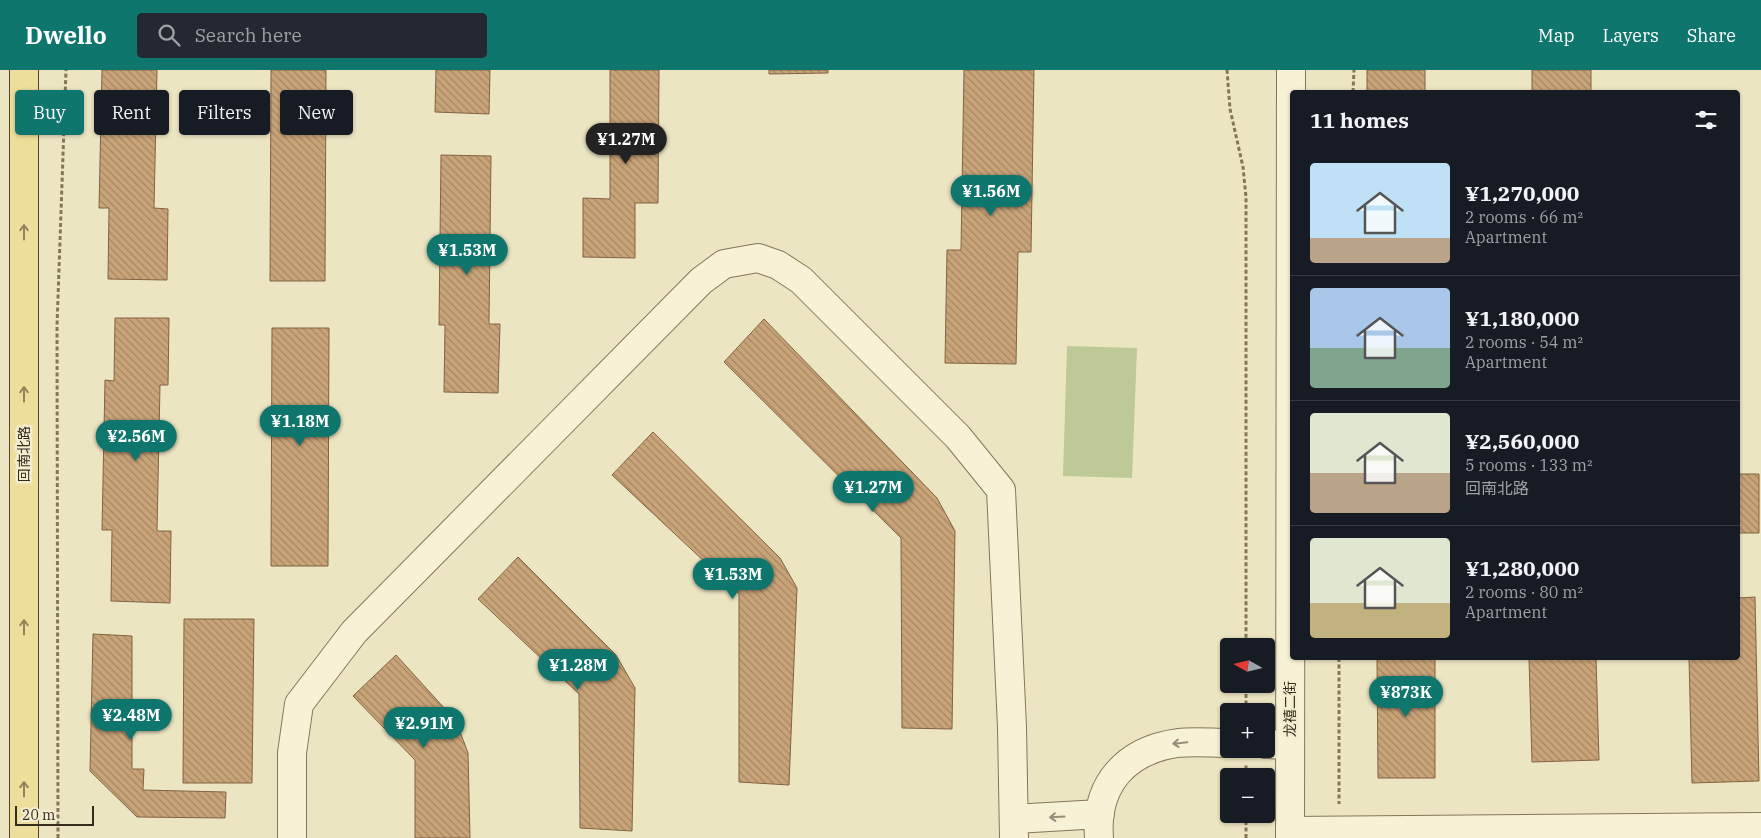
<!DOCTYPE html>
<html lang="en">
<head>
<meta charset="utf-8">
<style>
	body { margin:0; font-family:"IBM Plex Serif","Noto Sans SC",serif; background:#242831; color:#f1f3f6; height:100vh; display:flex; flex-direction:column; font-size:19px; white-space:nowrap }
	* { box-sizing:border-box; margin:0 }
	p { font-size:16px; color:#9ea1a6 }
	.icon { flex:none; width:28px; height:28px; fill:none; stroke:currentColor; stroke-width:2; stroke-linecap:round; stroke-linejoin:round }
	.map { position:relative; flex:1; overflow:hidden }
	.panel { position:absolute; left:1290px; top:20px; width:450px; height:570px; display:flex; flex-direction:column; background:#171b24; border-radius:5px; box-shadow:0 1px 4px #0004 }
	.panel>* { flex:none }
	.hud { position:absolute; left:15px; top:20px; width:475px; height:45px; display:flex; gap:10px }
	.needle { width:32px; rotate:278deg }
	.buttons { position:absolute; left:1220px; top:568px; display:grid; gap:10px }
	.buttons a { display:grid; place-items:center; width:55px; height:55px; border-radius:5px; background:#171b24; box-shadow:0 1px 4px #0004; font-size:25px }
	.scale { position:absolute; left:15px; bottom:12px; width:79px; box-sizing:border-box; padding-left:5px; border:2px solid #352c1e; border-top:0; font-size:14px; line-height:18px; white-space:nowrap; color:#352c1e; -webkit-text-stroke:4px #f4eed1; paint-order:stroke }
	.price { position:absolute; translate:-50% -42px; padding:0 11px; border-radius:18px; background:#0f766e; color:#fff; font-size:16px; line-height:32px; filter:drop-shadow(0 1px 2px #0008) }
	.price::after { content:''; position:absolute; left:50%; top:30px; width:15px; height:11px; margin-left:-8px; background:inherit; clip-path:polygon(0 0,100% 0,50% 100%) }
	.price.current { background:#222; color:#fff }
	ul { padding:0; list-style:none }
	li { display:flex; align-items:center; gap:15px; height:125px; padding:0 20px }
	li+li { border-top:1px solid #363941 }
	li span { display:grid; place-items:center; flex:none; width:140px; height:100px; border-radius:5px; color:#555 }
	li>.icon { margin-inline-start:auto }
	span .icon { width:60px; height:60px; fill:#fffc; stroke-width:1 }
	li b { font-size:21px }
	h2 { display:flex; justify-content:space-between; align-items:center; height:60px; padding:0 20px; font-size:21px }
	.pill { padding:0 18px; border-radius:5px; background:#171b24; box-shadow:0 1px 4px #0004; font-size:18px; line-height:45px }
	.pill.current { background:#0f766e; color:#fff }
	header { display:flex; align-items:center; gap:30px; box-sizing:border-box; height:70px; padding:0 25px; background:#0f766e; color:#fff }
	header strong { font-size:24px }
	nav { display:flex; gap:28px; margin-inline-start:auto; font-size:18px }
	.search { width:350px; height:45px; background:#242831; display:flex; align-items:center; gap:12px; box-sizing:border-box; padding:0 18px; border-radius:5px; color:#9ea1a6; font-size:19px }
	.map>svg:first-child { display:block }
	.pitch { fill:#bdc996 }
	.building { fill:url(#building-back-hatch); stroke:#836341 }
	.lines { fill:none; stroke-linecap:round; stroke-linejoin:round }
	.minor-casing { stroke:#85765a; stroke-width:30 }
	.major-casing { stroke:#53442e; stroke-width:30 }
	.path { stroke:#85765a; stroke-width:3; stroke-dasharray:4 2.5; stroke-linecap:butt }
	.minor { stroke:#f7f1d5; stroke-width:28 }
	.major { stroke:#eede9b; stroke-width:28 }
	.oneway { stroke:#92855c }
	.oneway2 { stroke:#968e7a }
	.labels { text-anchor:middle; stroke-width:5; stroke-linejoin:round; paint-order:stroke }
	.street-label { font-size:14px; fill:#352c1e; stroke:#f4eed1 }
</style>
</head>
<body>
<header>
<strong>Dwello</strong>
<div class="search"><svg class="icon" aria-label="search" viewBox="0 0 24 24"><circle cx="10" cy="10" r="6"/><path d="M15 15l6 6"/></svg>Search here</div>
<nav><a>Map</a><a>Layers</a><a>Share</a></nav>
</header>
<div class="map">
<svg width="1761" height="768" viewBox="0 0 1761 768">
	<defs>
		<pattern id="building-back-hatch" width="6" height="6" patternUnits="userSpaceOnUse" patternTransform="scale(1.25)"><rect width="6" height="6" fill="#c9a479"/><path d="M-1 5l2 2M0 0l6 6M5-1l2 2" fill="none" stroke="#a48663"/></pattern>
	</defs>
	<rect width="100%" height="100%" fill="#ece5c2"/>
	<path class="pitch" d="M1067 276 1137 278 1132 408 1063 406Z"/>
	<path class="building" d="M102 0H157L154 138 168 139 167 210 108 209 109 138H99Z
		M271 0H326L325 211H270Z
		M436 0H490L489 44 435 42Z
		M610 0H659L658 133H635V188L583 187V128L610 129Z
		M769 0H828V3L769 4Z
		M964 0H1034L1031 182H1018L1016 294 945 293 947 180H961Z
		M1367 0H1425V22H1367Z
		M1532 0H1591V22H1532Z
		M441 85 491 86 489 254H500L498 323 444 322 445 255H439Z
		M115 248H169L168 315H160L157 461H171L170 533 111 531 112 460H102L105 310 114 311Z
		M764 249 937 428 955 461 952 659 902 658 901 468 724 292Z
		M272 258H329L328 496H271Z
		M653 362 780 488 797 518 789 715 739 712V524L612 405Z
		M1738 404H1759V463H1738Z
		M518 487 616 585 635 618 632 761 580 758 579 624 478 529Z
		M1755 527 1759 711 1692 713 1689 588H1738V528Z
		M184 549H254L252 713H183Z
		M93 564 132 566V699H144L143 720 226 722 225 748 137 747 90 701Z
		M396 585 456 651 468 683 470 768H415V690L353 626Z
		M1377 588H1435V708H1378Z
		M1529 588H1596L1599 690 1532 692Z"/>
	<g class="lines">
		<defs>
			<path id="minor" d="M1266 674 1290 675
				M1014 749 1100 744
				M1290 761 1761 757
				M292 768V683L299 634 354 562 701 211 724 194 758 188 778 195 801 210 958 367 1001 420 1012 657 1014 768
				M1099 768C1095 714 1126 680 1178 673 1195 671 1212 673 1229 673
				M1290 768 1291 0"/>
			<path id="major" d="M24 0V768"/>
		</defs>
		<use href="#minor" class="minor-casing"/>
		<use href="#major" class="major-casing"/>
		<path class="path" d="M1227 0 1230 39 1243 97 1246 127V576
			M1353 22 1354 0
			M1339 588V734
			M1246 641V614
			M1246 706V694
			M58 768 57 256 66 0
			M1246 768V744"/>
		<use href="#minor" class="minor"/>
		<use href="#major" class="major"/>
	</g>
	<defs><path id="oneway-shaft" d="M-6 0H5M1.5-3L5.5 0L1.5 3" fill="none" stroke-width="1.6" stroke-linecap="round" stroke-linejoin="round" transform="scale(1.25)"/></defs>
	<g class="oneway">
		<use href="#oneway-shaft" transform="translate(24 162) rotate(-90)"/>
		<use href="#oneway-shaft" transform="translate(24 324) rotate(-90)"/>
		<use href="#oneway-shaft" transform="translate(24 557) rotate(-90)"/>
		<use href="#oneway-shaft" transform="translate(24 719) rotate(-90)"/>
	</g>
	<g class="oneway2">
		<use href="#oneway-shaft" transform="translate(1180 673) rotate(174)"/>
		<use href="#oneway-shaft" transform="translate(1057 747) rotate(177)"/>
	</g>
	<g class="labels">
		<g class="street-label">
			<text transform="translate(24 384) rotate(-90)" y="5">回南北路</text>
			<text transform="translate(1290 639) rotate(-90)" y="5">龙禧二街</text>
		</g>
	</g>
</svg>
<div class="buttons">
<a><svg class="needle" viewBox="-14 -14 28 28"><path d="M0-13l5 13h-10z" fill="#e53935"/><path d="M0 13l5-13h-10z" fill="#9ea1a6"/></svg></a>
<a>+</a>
<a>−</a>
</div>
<div class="scale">20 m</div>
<b class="price current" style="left:626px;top:95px">¥1.27M</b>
<b class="price" style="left:991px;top:147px">¥1.56M</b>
<b class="price" style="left:467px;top:206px">¥1.53M</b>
<b class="price" style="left:300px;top:377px">¥1.18M</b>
<b class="price" style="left:136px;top:392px">¥2.56M</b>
<b class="price" style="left:873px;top:443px">¥1.27M</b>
<b class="price" style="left:733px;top:530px">¥1.53M</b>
<b class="price" style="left:578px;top:621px">¥1.28M</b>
<b class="price" style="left:1406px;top:648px">¥873K</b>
<b class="price" style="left:131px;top:671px">¥2.48M</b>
<b class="price" style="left:424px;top:679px">¥2.91M</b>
<div class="hud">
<a class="pill current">Buy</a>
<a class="pill">Rent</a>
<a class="pill">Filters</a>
<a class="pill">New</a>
</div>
<section class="panel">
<h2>11 homes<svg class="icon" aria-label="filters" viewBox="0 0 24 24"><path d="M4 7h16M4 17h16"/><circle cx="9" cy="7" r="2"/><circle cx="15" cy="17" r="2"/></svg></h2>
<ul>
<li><span style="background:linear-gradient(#bfe0f5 75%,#b9a48a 0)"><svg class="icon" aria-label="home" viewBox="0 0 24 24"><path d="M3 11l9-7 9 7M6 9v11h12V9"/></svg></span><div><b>¥1,270,000</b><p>2 rooms · 66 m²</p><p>Apartment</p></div></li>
<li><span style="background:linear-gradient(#a9c7e8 60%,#7fa58c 0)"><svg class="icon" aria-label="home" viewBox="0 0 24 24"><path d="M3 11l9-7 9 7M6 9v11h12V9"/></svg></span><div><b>¥1,180,000</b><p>2 rooms · 54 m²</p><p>Apartment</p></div></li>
<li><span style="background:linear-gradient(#dfe7d0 60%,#b9a48a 0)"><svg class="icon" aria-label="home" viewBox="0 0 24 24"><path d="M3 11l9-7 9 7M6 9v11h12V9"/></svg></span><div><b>¥2,560,000</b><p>5 rooms · 133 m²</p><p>回南北路</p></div></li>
<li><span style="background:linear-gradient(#dfe7d0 65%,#c2b280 0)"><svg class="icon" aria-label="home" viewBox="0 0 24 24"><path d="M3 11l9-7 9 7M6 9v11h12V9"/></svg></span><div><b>¥1,280,000</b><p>2 rooms · 80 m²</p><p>Apartment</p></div></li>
</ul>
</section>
</div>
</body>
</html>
